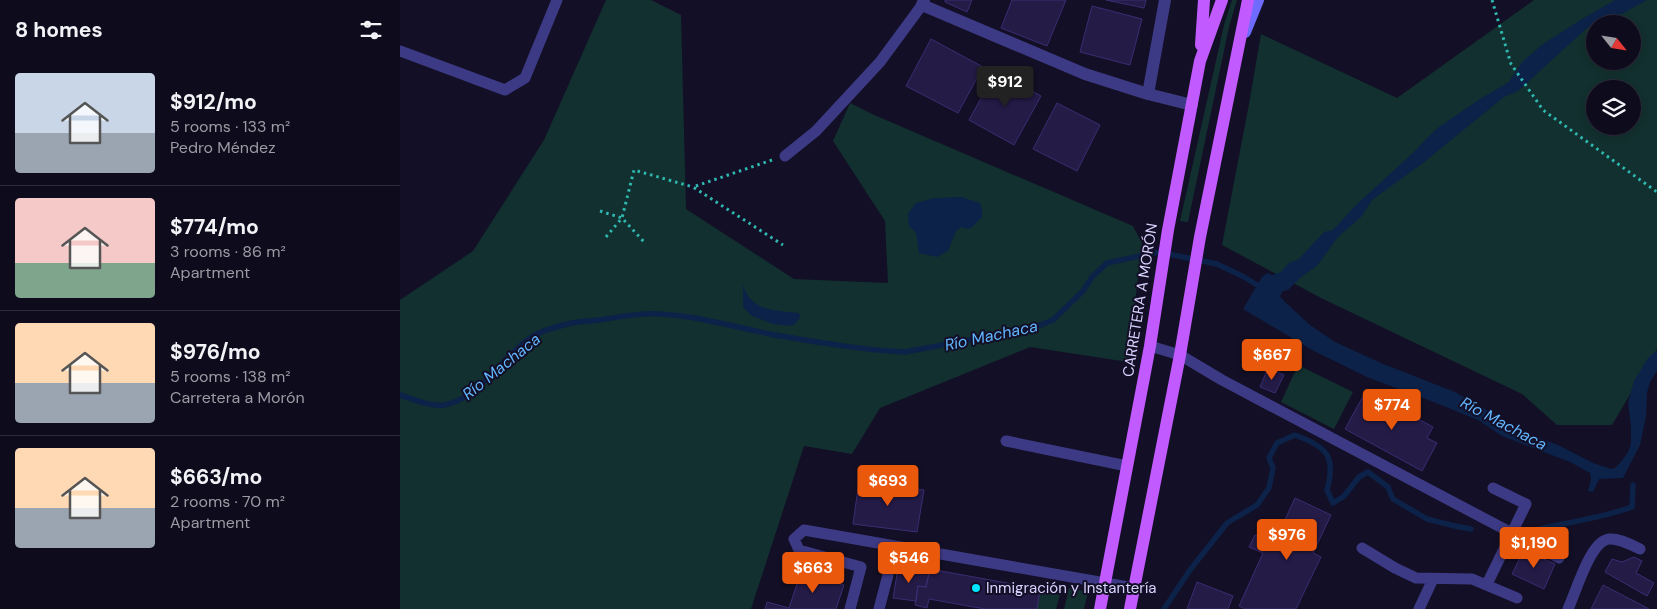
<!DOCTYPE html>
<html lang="en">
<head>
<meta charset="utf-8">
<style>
	body { margin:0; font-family:"DM Sans",sans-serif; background:#171425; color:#f1f3f6; height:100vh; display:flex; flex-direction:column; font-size:19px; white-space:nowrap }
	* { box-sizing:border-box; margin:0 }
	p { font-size:16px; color:#9b9ba3 }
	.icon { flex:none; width:28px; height:28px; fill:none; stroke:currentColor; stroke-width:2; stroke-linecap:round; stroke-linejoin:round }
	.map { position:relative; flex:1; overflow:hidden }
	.sheet { display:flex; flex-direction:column; background:#0e0b1c; width:400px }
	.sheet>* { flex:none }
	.needle { width:32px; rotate:120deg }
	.fabs { position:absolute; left:1186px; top:15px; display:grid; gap:10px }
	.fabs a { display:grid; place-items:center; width:55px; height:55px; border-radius:50%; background:#0e0b1c; box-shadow:0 2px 8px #0003,0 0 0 1px #2e2b3b; font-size:25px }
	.price { position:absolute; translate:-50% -42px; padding:0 11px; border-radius:5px; background:#ea580c; color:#fff; font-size:16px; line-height:32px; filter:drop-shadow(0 1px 2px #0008) }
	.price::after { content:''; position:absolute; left:50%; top:30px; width:15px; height:11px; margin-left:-8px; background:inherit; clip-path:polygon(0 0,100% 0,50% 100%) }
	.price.active { background:#222; color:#fff }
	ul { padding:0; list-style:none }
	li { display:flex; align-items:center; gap:15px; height:125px; padding:0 15px }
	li+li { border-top:1px solid #2e2b3b }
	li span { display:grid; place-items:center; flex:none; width:140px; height:100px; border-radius:5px; color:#555 }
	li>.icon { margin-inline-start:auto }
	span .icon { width:60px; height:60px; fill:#fffc; stroke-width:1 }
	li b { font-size:21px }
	h2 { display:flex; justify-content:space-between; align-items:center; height:60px; padding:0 15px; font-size:21px }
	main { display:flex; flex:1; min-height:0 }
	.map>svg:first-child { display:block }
	.green { fill:#12302f; fill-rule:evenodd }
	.water { fill:#0c2248 }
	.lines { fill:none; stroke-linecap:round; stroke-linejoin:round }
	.stream { stroke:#0c2248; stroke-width:5.5 }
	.building { fill:#241b47; stroke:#3b2d73 }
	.path { stroke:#2fb8b0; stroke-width:3; stroke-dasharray:2.5 4; stroke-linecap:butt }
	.service { stroke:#3d3a85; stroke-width:11 }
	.minor { stroke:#3d3a85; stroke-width:12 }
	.secondary { stroke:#6f6bff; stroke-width:12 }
	.primary { stroke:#c25bff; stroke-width:12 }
	.poi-dot { fill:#00e5ff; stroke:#130f26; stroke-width:2 }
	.labels { text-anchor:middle; stroke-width:4; stroke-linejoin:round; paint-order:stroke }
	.street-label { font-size:15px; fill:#d9d4ff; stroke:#130f26 }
	.poi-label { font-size:15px; fill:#d9d4ff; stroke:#130f26; text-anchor:start }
	.water-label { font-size:16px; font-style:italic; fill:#62b6ff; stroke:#130f26 }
</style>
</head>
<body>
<main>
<section class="sheet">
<h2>8 homes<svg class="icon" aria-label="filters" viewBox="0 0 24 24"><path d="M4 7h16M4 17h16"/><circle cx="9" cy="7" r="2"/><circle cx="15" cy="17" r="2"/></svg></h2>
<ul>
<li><span style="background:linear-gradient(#c9d6e8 60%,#9aa5b1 0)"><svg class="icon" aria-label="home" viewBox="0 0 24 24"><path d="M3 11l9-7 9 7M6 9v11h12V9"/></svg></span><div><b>$912/mo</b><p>5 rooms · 133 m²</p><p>Pedro Méndez</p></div></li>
<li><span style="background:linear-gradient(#f6c9c9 65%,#7fa58c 0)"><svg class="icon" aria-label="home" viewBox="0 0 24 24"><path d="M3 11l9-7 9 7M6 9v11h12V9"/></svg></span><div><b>$774/mo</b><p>3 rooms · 86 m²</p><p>Apartment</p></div></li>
<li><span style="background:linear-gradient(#ffd9b3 60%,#9aa5b1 0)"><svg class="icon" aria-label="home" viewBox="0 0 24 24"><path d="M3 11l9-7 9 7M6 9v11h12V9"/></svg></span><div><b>$976/mo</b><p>5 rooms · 138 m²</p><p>Carretera a Morón</p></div></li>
<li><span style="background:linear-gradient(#ffd9b3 60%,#9aa5b1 0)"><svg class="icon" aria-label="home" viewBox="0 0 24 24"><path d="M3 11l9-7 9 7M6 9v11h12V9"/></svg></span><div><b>$663/mo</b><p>2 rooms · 70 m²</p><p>Apartment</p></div></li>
</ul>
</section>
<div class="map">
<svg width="1257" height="609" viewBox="0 0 1257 609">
	<rect width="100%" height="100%" fill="#130f26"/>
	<path class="green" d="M206 0H251L281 15 286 209 394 279 488 283 485 221 433 141 450 103 472 114 733 226 742 243 728 362 630 347 480 408 452 454 404 446 351 609H0V300L73 251 144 140Z
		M832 0H837L829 27 788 222 780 221 824 25Z
		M1134 0H1257V349L1212 425H1157L1122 394 921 298 822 245 849 104 861 34 997 98ZM1195 24H1232V61H1195ZM1195 89H1232V126H1195Z
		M898 365 953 392 934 429 881 402Z
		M669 588 688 592 684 609H664Z
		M640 589 660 595 656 609H637Z"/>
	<path class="water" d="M1215 0H1247L1222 14 1206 17 1199 21 1187 28 1118 91 1104 97 1023 163 972 200 962 216 938 237 917 266 901 277 888 290 883 291 880 296 883 300 910 325 935 342 981 363 1055 392 1129 434 1158 445 1193 463 1211 469 1215 468 1221 462 1228 452 1231 444V426L1228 403 1234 381 1248 358 1255 352 1257 351V371L1250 382 1247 393 1246 416 1240 445 1223 478 1199 479 1193 492 1188 491 1191 479 1190 473 1170 462 1102 436 1078 420 1036 403 967 377 912 350 843 309 862 277 867 273 873 275 881 272 889 263 899 259 924 232 933 230 956 205 1015 151 1028 137 1039 127 1080 99 1109 82 1123 61 1143 44 1182 19Z
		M561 197 580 203 582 210V217L571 228 567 229 561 227 556 231 548 251 537 257 519 253 516 233 509 226 508 214 516 203 535 198Z
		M343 285C351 312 376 310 398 313L401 316 395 324 389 326 373 324 352 316 343 307Z"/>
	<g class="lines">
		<path class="stream" d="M0 395C13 399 30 407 44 405 79 399 101 358 130 338 141 330 159 326 172 323 183 321 195 321 206 319 224 316 240 313 259 314 301 316 340 329 381 336 422 343 464 350 505 352L633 328 653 320 683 291 692 277 707 263 759 252 817 264 844 277 862 288
			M1139 529C1170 522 1202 518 1232 507L1233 485
			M764 609 790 570 827 523 857 505 869 488 873 468 869 458 877 443 895 435C928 447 936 457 927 490L933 503 944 496 959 477 968 472 988 487 993 499 1027 519 1055 526 1071 529"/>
	</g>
	<path class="building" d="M545 0H572L567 12 545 2Z
		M612 0H666L647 46 601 28Z
		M706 0H746L744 8Z
		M692 6 742 19 730 65 680 52Z
		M531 39 583 67 558 113 506 86Z
		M596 71 641 96 614 145 569 120Z
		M657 103 700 125 677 171 633 149Z
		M868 368 884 375 875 393 860 387Z
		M966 391 1033 427 1027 438 1037 443 1022 471 945 429Z
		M459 481 524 490 517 532 453 524Z
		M895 498 931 515 913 553 921 557 896 609H845L839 606 863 553 849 547 855 535 874 544Z
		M1124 550 1155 564 1144 589 1112 574Z
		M1234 557 1242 561 1236 573 1254 583 1247 596 1205 572 1212 559 1222 562Z
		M498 568 529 572 526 587 518 586 516 601 493 598Z
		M530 569 640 589 637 609H585L529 599 527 608 515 605 518 586 526 587Z
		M401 572 444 585 436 609H365L367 602 389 608Z
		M797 582 833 596 828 609H787Z
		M1203 585 1249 609H1191Z"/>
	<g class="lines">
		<path class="path" d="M1092 0 1111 64 1143 110 1257 192
			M372 160 293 187 383 245
			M200 211 222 218 245 243
			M206 237 222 218 234 170 293 187"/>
		<path class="service" d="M0 51 105 90 125 78 157 0
			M385 156 416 131 480 62 522 5
			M750 346 780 355 822 380 1159 558
			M606 441 727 466
			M962 548 995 568 1016 578 1072 579 1117 598
			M1087 584 1126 504 1093 488
			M450 609 461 567 399 550 394 539 404 530 734 588
			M479 609 488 575
			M1019 609 1033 579
			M1168 609C1176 592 1190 541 1209 539 1219 538 1231 545 1240 549"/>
		<path class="minor" d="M524 0 522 5 685 74 748 94 792 105
			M748 94 765 0"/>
		<path class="secondary" d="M845 32 858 0"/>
		<path class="primary" d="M801 45 804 0
			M700 609 750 346 768 230 800 61 822 0
			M730 609 780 355 800 237 848 0"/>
	</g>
	<circle class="poi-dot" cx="576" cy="588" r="5"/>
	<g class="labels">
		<g class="street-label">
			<text transform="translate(740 300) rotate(-81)" y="5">CARRETERA A MORÓN</text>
		</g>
		<g class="poi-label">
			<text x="586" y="593">Inmigración y Instantería</text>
		</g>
		<g class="water-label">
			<text transform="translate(591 335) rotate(-12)" y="6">Río Machaca</text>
			<text transform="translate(101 366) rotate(-39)" y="6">Río Machaca</text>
			<text transform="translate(1104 423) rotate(28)" y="6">Río Machaca</text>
		</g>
	</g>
</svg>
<div class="fabs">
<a><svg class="needle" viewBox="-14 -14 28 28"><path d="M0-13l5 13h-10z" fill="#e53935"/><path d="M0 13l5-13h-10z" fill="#9b9ba3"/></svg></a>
<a><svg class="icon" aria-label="layers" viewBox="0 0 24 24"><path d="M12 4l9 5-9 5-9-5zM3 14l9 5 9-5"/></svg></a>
</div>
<b class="price active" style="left:605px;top:108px">$912</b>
<b class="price" style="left:872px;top:381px">$667</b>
<b class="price" style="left:992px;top:431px">$774</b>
<b class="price" style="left:488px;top:507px">$693</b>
<b class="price" style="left:887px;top:561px">$976</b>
<b class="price" style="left:1134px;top:569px">$1,190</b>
<b class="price" style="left:509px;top:584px">$546</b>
<b class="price" style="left:413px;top:594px">$663</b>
</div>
</main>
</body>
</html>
